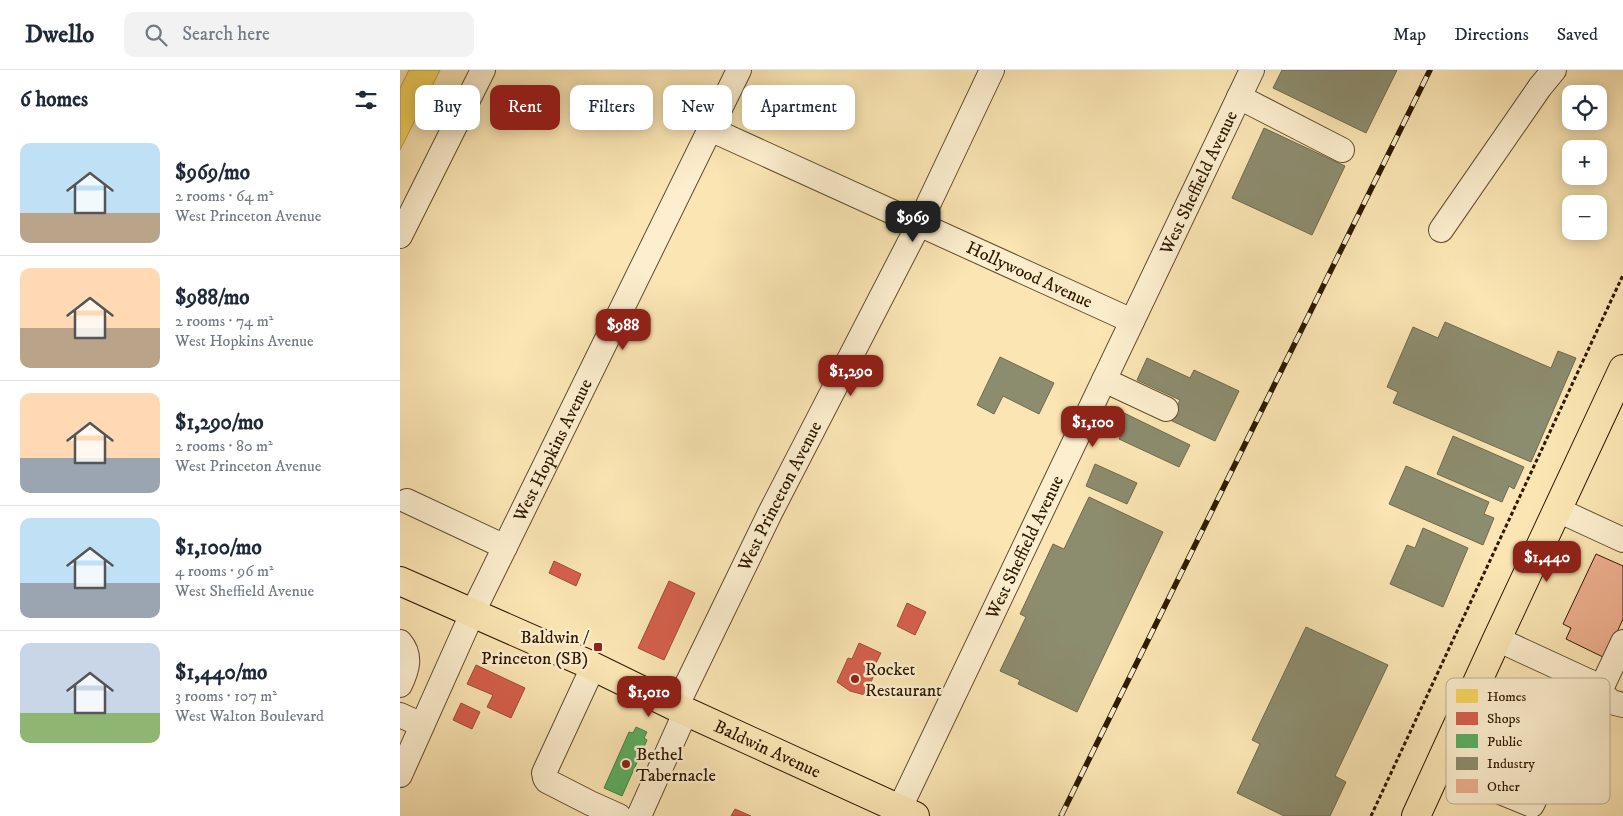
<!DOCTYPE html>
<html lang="en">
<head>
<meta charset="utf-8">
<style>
	body { margin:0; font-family:"IM FELL DW Pica",serif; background:#f2f2f3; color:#1f2937; height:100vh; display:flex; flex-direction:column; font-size:19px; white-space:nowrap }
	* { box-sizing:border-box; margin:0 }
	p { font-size:16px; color:#747a83 }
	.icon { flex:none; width:28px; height:28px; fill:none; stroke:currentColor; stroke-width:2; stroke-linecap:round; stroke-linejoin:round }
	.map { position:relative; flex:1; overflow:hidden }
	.details { display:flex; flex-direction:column; background:#fff; width:400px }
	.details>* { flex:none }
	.banner { position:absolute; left:15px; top:15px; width:475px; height:45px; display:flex; gap:10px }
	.fabs { position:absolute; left:1162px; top:15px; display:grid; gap:10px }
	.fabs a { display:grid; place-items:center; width:45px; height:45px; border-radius:10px; background:#fff; box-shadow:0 2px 12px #0003; font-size:25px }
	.price { position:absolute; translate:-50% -42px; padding:0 11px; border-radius:10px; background:#8f2418; color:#fff; font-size:16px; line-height:32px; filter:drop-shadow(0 1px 2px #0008) }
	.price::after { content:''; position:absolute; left:50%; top:30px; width:15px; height:11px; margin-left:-8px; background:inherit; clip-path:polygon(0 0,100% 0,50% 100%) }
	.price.selected { background:#222; color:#fff }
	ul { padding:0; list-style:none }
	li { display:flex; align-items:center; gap:15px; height:125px; padding:0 20px }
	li+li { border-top:1px solid #e0e1e3 }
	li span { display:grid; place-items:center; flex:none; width:140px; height:100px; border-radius:10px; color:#555 }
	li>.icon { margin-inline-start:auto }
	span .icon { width:60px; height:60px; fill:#fffc; stroke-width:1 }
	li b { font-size:21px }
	h2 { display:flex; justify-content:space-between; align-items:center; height:60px; padding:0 20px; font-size:21px }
	.chip { padding:0 18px; border-radius:10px; background:#fff; box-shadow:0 2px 12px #0003; font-size:18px; line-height:45px }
	.chip.selected { background:#8f2418; color:#fff }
	header { display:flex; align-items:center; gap:30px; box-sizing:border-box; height:70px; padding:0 25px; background:#fff; border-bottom:1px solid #e0e1e3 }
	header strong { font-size:24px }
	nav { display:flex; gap:28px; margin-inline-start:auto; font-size:18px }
	.search { width:350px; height:45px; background:#f2f2f3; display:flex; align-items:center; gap:12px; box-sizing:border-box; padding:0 18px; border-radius:10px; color:#747a83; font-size:19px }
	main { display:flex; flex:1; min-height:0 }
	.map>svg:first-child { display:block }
	.homes { fill:#f6d55c; stroke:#ba9d40 }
	.shops { fill:#d6604d; stroke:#a44b36 }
	.public { fill:#5aae61; stroke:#4d8144 }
	.industry { fill:#8c8c6e; stroke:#706a4d }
	.building { fill:#edae8e; stroke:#2e1900 }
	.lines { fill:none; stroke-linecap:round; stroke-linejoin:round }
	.minor-casing { stroke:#614c2d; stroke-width:26 }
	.major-casing { stroke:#2e1900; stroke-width:30 }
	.path { stroke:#2e1900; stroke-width:3; stroke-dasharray:4 2.5; stroke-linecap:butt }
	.minor { stroke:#fceece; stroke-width:24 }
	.major { stroke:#fae5b3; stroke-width:28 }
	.rail-casing { stroke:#2e1900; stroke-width:5.5 }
	.rail { stroke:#fceece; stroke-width:4; stroke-dasharray:11; stroke-linecap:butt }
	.poi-dot { fill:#8f2418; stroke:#fceece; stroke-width:2 }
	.labels { text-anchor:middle; stroke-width:5; stroke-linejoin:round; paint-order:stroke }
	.street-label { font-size:18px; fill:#2e1900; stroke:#fceece }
	.poi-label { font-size:18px; fill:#2e1900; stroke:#fceece; text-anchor:start }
	.key { fill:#fceece; stroke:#beae90; stroke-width:1 }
	.key-label { font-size:14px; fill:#2e1900 }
</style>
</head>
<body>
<header>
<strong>Dwello</strong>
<div class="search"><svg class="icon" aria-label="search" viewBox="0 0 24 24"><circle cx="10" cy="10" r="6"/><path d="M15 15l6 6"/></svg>Search here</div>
<nav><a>Map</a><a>Directions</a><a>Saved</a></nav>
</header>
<main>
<section class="details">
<h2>6 homes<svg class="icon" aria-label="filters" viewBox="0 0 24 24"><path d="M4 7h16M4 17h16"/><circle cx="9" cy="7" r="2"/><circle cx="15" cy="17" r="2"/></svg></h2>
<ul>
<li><span style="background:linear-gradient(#bfe0f5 70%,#b9a48a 0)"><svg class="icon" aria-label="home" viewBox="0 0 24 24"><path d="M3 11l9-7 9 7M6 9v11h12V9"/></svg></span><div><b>$969/mo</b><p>2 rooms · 64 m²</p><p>West Princeton Avenue</p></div></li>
<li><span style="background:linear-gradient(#ffd9b3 60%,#b9a48a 0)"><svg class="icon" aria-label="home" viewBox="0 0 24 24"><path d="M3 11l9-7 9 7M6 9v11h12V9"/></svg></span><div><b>$988/mo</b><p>2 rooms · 74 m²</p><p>West Hopkins Avenue</p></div></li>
<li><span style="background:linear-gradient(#ffd9b3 65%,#9aa5b1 0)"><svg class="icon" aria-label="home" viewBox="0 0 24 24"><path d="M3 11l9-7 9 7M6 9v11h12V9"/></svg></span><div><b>$1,290/mo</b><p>2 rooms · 80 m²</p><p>West Princeton Avenue</p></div></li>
<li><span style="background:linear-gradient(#bfe0f5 65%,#9aa5b1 0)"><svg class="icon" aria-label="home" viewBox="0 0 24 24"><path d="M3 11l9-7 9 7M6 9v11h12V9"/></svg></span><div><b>$1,100/mo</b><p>4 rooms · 96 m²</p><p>West Sheffield Avenue</p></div></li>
<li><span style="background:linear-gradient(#c9d6e8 70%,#8fb573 0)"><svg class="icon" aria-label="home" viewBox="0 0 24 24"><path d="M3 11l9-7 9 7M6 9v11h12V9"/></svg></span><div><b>$1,440/mo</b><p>3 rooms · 107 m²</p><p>West Walton Boulevard</p></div></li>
</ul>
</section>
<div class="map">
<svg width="1223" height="746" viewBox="0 0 1223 746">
	<rect width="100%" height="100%" fill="#fae5b3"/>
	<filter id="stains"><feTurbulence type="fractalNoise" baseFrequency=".004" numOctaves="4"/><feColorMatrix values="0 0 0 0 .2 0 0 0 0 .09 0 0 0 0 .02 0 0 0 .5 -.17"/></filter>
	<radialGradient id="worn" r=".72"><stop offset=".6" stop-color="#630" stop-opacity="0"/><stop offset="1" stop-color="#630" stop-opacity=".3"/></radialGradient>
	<path class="homes" d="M9 0H40L0 80V18Z"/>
	<path class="shops" d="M154 491 181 504 176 516 149 503Z
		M269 511 295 523 264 590 238 578Z
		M507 533 526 542 515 565 497 556Z
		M459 573 481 583 473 599 476 601 465 625 450 621 437 612 448 588 452 589Z
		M76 595 125 618 111 648 87 637 93 625 67 614Z
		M61 633 80 642 72 659 53 650Z
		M335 739 351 746H331Z"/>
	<path class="public" d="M236 657 247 662 244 668 247 670 222 726 204 718 229 662 233 663Z"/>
	<path class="industry" d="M882 0H997L966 63 873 18Z
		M864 58 945 96 912 165 832 128Z
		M1045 252 1151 298 1158 281 1176 288 1131 392 993 333 998 322 987 317 1013 257 1038 268Z
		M600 287 654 313 639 344 603 326 594 344 577 335Z
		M747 288 790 308 794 300 839 321 815 371 770 350 780 330 737 310Z
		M722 342 790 375 779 397 719 369 723 361 715 357Z
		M1053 366 1124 397 1114 419 1109 416 1102 432 1037 404Z
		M695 394 737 413 727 434 686 416Z
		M1006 396 1089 432 1084 444 1094 448 1083 475 989 434Z
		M689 427 763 462 677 642 618 614 620 610 600 601 626 547 620 544 653 474 664 479Z
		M1023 458 1068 478 1043 537 990 514 1007 475 1015 478Z
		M906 557 988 595 935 706 946 712 930 746H884L837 723 860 674 852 670Z"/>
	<path class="building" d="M1196 484 1223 496V549L1205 588 1166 569 1171 558 1163 554Z"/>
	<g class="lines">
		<defs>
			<g id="minor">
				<path d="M839 27 942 80"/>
				<path id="s1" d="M310 59 732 251"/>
				<path d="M1041 160 1140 17 1154 0"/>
				<path d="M0 166 83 0"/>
				<path d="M704 310 766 339"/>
				<path d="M7 431 105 477"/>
				<path d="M1158 440 1223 470"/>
				<path d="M0 572C12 586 7 600 0 615"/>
				<path d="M193 597 144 703 145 708 147 711 190 733 219 746"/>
				<path d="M1190 612 1211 632 1223 635"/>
				<path d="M1200 621 1223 572"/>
				<path id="s2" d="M276 637 370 443 519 154 592 0"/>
				<path d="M0 645 22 655"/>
				<path d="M1059 654 1151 695"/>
				<path d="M1039 697 1132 735 1190 612 1097 569"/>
				<path id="s3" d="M0 705 72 544 339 0"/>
				<path d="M239 746 286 641"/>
				<path id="s4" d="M496 746 852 0"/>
			</g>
			<g id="major">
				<path id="s5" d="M0 511 186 593 276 637 515 746"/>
				<path d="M1016 746 1097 569 1223 299"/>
			</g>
		</defs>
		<use href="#minor" class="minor-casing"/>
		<use href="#major" class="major-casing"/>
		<path class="path" d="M971 746 1223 205"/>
		<use href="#minor" class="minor"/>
		<use href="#major" class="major"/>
		<defs>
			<path id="rail" d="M661 746 1030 0"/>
		</defs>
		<use href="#rail" class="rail-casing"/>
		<use href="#rail" class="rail"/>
	</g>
	<g class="poi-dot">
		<rect x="193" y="572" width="10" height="10" rx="2.5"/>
		<circle cx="455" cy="609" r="5"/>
		<circle cx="226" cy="694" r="5"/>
	</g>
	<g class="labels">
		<g class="street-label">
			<text dy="6" stroke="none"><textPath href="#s4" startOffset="702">West Sheffield Avenue</textPath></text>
			<text dy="6" stroke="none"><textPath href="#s1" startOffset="351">Hollywood Avenue</textPath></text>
			<text dy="6" stroke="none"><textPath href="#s3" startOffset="359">West Hopkins Avenue</textPath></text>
			<text dy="6" stroke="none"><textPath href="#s2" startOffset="235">West Princeton Avenue</textPath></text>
			<text dy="6" stroke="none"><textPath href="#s4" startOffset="298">West Sheffield Avenue</textPath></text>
			<text dy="6" stroke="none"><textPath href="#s5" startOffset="404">Baldwin Avenue</textPath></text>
		</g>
		<g class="poi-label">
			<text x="188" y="573" text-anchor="end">Baldwin /<tspan x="188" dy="21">Princeton (SB)</tspan></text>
			<text x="465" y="605">Rocket<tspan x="465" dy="21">Restaurant</tspan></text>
			<text x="236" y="690">Bethel<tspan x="236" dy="21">Tabernacle</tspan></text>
		</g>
	</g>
	<rect x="1046" y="608" width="164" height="126" rx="8" class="key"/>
	<rect x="1056" y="619" width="22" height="14" fill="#f6d55c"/>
	<rect x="1056" y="642" width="22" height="13" fill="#d6604d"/>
	<rect x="1056" y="664" width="22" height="14" fill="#5aae61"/>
	<rect x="1056" y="687" width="22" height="13" fill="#8c8c6e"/>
	<rect x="1056" y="709" width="22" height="14" fill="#edae8e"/>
	<g class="key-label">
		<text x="1087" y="631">Homes</text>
		<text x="1087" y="653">Shops</text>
		<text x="1087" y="676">Public</text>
		<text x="1087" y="698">Industry</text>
		<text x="1087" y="721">Other</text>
	</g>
	<rect width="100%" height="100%" filter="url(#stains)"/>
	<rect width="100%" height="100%" fill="url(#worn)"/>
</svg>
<div class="fabs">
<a><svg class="icon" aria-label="locate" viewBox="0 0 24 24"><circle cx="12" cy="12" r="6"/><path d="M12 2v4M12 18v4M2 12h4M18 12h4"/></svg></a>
<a>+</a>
<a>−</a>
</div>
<b class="price selected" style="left:513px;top:173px">$969</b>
<b class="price" style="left:223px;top:281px">$988</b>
<b class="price" style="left:451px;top:327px">$1,290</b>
<b class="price" style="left:693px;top:378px">$1,100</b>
<b class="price" style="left:1147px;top:513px">$1,440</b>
<b class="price" style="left:249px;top:648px">$1,010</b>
<div class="banner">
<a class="chip">Buy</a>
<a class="chip selected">Rent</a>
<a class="chip">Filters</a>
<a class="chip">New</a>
<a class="chip">Apartment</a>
</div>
</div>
</main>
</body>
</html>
